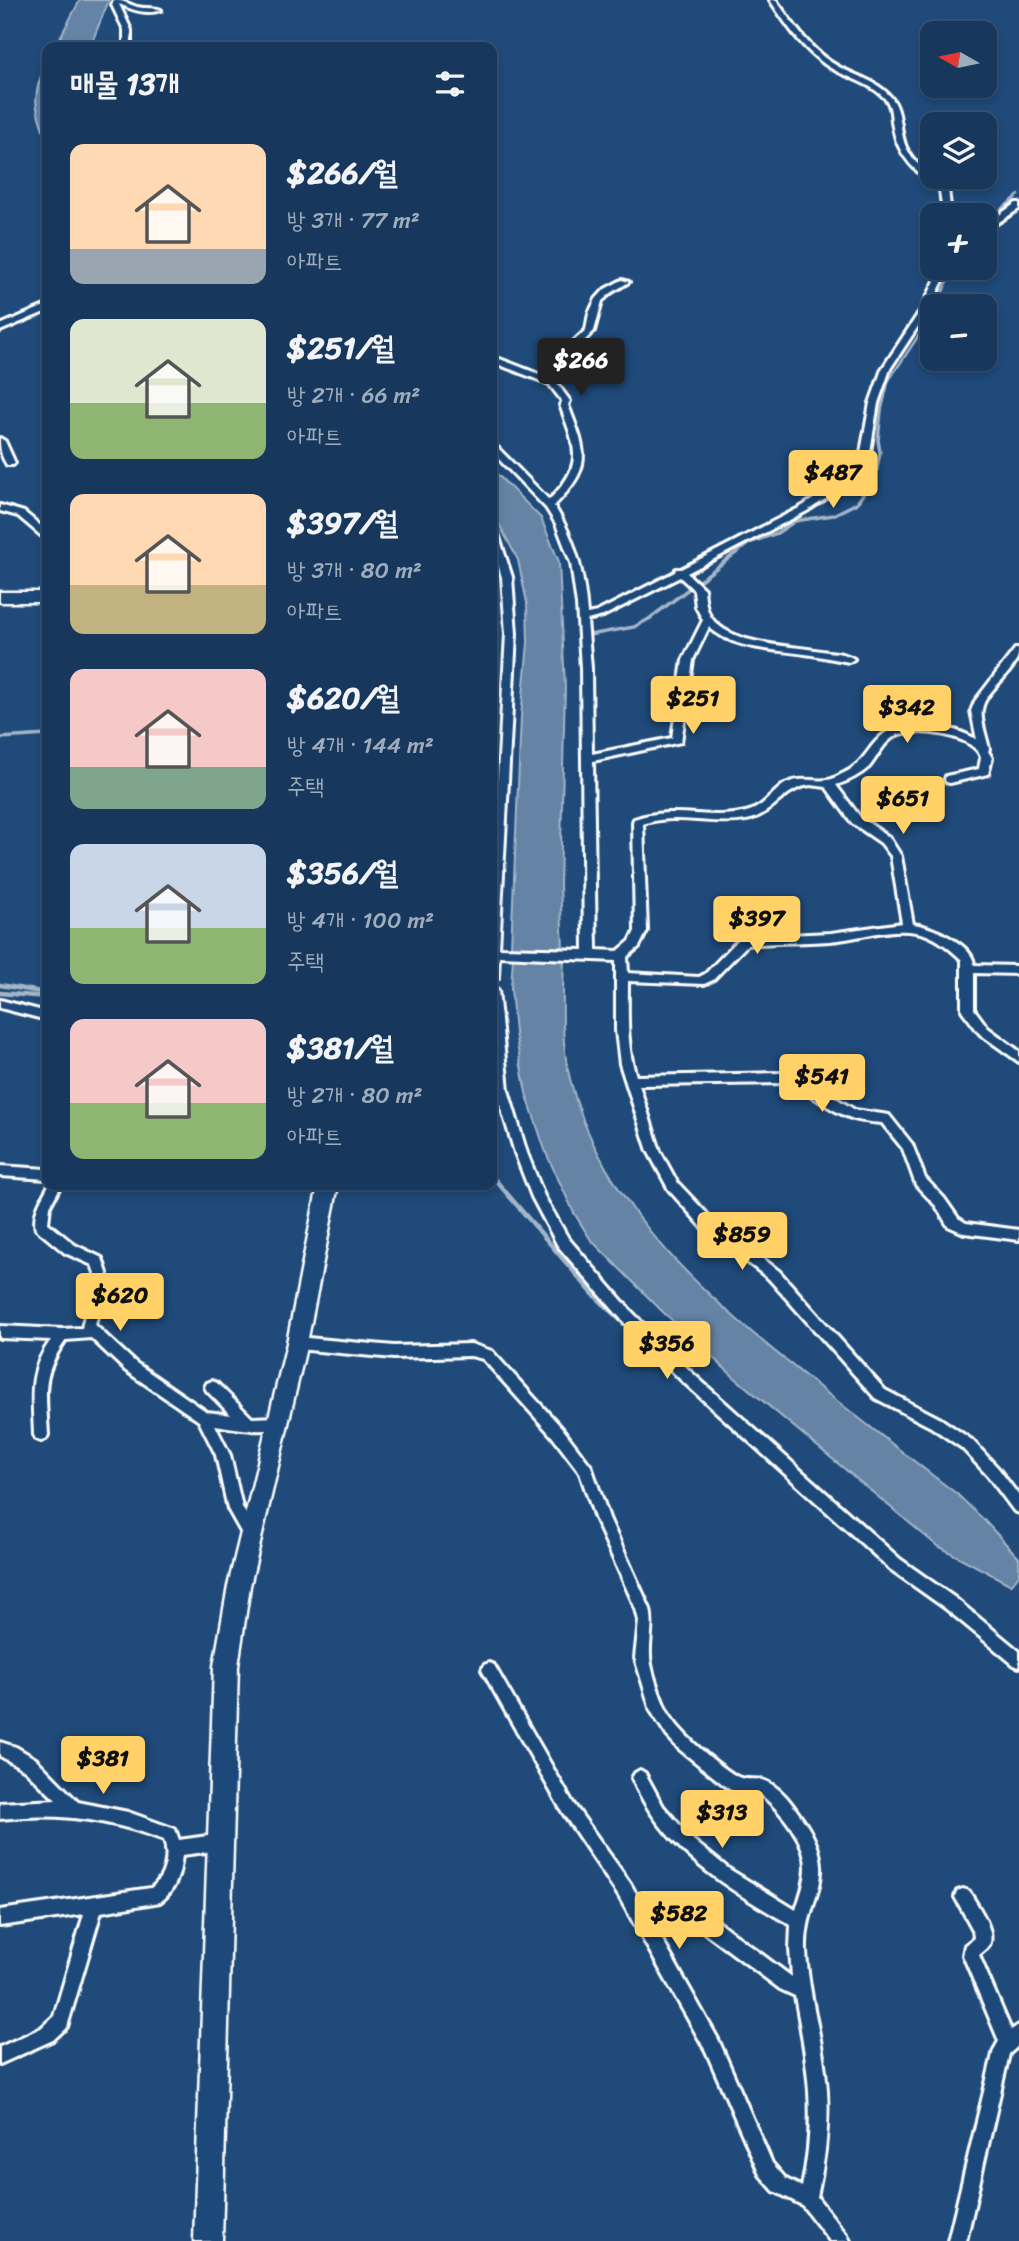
<!DOCTYPE html>
<html lang="ko">
<head>
<meta charset="utf-8">
<style>
	body { margin:0; font-family:Sriracha,"Poor Story",sans-serif; background:#244365; color:#f1f3f6; height:100vh; display:flex; flex-direction:column; font-size:26px; white-space:nowrap }
	* { box-sizing:border-box; margin:0 }
	p { font-size:23px; color:#9eacbb }
	.icon { flex:none; width:38px; height:38px; fill:none; stroke:currentColor; stroke-width:2; stroke-linecap:round; stroke-linejoin:round }
	.map { position:relative; flex:1; overflow:hidden }
	.details { position:absolute; left:42px; top:42px; width:455px; height:1148px; display:flex; flex-direction:column; background:#17385c; border-radius:14px; box-shadow:0 4px 10px #0003,0 0 0 2px #365272 }
	.details>* { flex:none }
	.needle { width:46px; rotate:279deg }
	.controls { position:absolute; left:920px; top:21px; display:grid; gap:14px }
	.controls a { display:grid; place-items:center; width:77px; height:77px; border-radius:14px; background:#17385c; box-shadow:0 4px 10px #0003,0 0 0 2px #365272; font-size:35px }
	.price { position:absolute; translate:-50% -60px; padding:0 16px; border-radius:7px; background:#ffd166; color:#111; font-size:23px; line-height:46px; filter:drop-shadow(0 2px 4px #0008) }
	.price::after { content:''; position:absolute; left:50%; top:42px; width:21px; height:16px; margin-left:-10px; background:inherit; clip-path:polygon(0 0,100% 0,50% 100%) }
	.price.selected { background:#222; color:#fff }
	ul { padding:0; list-style:none }
	li { display:flex; align-items:center; gap:21px; height:175px; padding:0 28px }
	li span { display:grid; place-items:center; flex:none; width:196px; height:140px; border-radius:14px; color:#555 }
	li>.icon { margin-inline-start:auto }
	span .icon { width:84px; height:84px; fill:#fffc; stroke-width:1 }
	li b { font-size:30px }
	h2 { display:flex; justify-content:space-between; align-items:center; height:84px; padding:0 28px; font-size:30px }
	.map>svg:first-child { display:block }
	.water { fill:#6583a4; stroke:#a3b5c8; stroke-width:2 }
	.lines { fill:none; stroke-linecap:round; stroke-linejoin:round }
	.stream-far3 { stroke:#a3b5c8; stroke-width:2.5 }
	.stream-far2 { stroke:#a3b5c8; stroke-width:3.5 }
	.stream-far1 { stroke:#a3b5c8; stroke-width:4.5 }
	.stream { stroke:#a3b5c8; stroke-width:5 }
	.minor-casing { stroke:#fff; stroke-width:6 }
	.primary-casing { stroke:#fff; stroke-width:5 }
	.minor { fill:#1f4a7a; fill-rule:evenodd }
	.primary { fill:#1f4a7a; fill-rule:evenodd }
</style>
</head>
<body>
<div class="map">
<svg width="1019" height="2241" viewBox="0 0 1019 2241">
	<rect width="100%" height="100%" fill="#1f4a7a"/>
	<filter id="ink" filterUnits="userSpaceOnUse"><feTurbulence type="fractalNoise" baseFrequency=".0143" numOctaves="2"/><feDisplacementMap in="SourceGraphic" scale="14" xChannelSelector="R" yChannelSelector="G"/><feConvolveMatrix kernelMatrix="1 2 1 2 8 2 1 2 1" color-interpolation-filters="sRGB"/></filter>
	<g filter="url(#ink)">
		<path class="water" d="M80 0H109L90 47H55Z
			M47 62V140C34 107 31 95 47 62Z
			M492 469 541 518 559 562 565 687 560 885 563 949 511 948 521 717 528 643 527 603 518 560 492 511Z
			M513 957H564C563 996 560 1041 570 1079 603 1214 719 1308 823 1390 868 1425 912 1460 957 1494L983 1519 1019 1558V1575L1011 1585 936 1545 734 1377 663 1312 591 1240 574 1213 546 1153 526 1093 515 1033 511 988Z"/>
		<g class="lines">
			<path class="stream-far3" d="M985 222 1019 195
				M937 306 953 268
				M887 383 933 314"/>
			<path class="stream-far2" d="M589 635 634 627 649 619 749 543 777 533 795 521 833 515 857 503 876 475 880 452 878 440 881 410 888 381
				M0 738 47 735"/>
			<path class="stream-far1" d="M0 985 47 993
				M0 993 47 997
				M492 1176 593 1294 685 1383
				M728 1422 785 1473"/>
			<path class="stream" d="M783 1471 835 1519
				M932 1598 990 1645"/>
			<defs>
				<path id="minor" d="M114 0C123 0 128 4 137 7 145 9 154 7 161 10 147 15 133 10 119 4L131 30V47H124V30L112 5Z
					M770 0H776C794 25 811 52 839 67 856 76 877 81 890 96 903 110 899 131 906 147 915 167 933 175 948 189L951 215H943L940 190C917 173 898 157 893 127 891 118 892 108 887 101 872 82 845 78 826 65 802 49 786 24 770 0Z
					M1016 203H1019V209L985 231V225Z
					M941 268H949L930 308 890 369 878 403 869 458 847 485 807 511 687 573 704 589C705 600 706 612 713 620 736 647 795 645 828 652 837 653 847 654 854 659L849 662C834 659 820 656 805 654 773 649 734 650 709 627L693 660 681 742 593 761 596 950 618 951 630 941 635 931 633 822 634 819C675 805 709 821 746 812 764 808 771 793 785 784 801 776 812 782 827 780 832 780 838 776 842 774 864 765 867 747 884 734 906 717 956 726 977 740L971 711 975 701 1015 649 1019 648C1019 673 985 688 982 710 980 721 987 738 989 749L988 751 992 758 988 774 950 783 946 782 945 779 946 776 979 769C979 768 981 759 981 758 977 735 915 727 897 735 884 741 878 756 869 767 859 776 848 781 836 785L860 817 889 837 901 856 913 924C931 926 974 945 974 965L1019 966V974L974 973V1009L988 1028 1019 1051V1062L980 1034 964 1013 962 1010V960C949 948 935 935 916 932 888 927 858 939 829 941 802 943 775 942 747 945L713 980 704 984 628 981C628 1013 626 1046 636 1076L781 1073 813 1084 855 1110 889 1115 912 1144 925 1178 944 1198 958 1218 966 1223 1019 1230V1240L964 1233 948 1226 936 1206 916 1185 903 1149 882 1123C869 1122 856 1121 844 1115 821 1105 806 1088 781 1083L639 1085 660 1151 677 1182 712 1219 779 1271 885 1390 941 1419 972 1440 998 1468 1019 1496V1513L1014 1511 988 1476 962 1448 931 1427 875 1398 769 1279 702 1227 669 1190 648 1151 620 1064 616 1031V961L499 956 498 978 492 982V882L506 634 502 577 492 545V528L497 531 512 577 516 634 499 948 584 950 581 668 577 605 571 563 556 524 546 508 492 452V444L495 445 549 500C585 464 576 449 560 405L562 401 549 384 492 362V356L549 378 563 351 586 330 589 313 596 299 605 289 622 280 629 282 611 293 602 301 594 331 570 355 556 382 570 401 568 405C587 454 593 466 554 506 576 540 584 574 587 614L597 612 675 572 676 569H681L801 507 841 481 860 458 870 403 882 369 922 308ZM680 577 694 590 696 607 703 620 683 660 672 738 592 754 591 668 587 620 603 616ZM811 785 826 787 852 823 881 843 891 856 902 923 831 933 744 937 740 938 705 974 699 977 628 973 627 957 639 947 647 931 643 824C676 812 712 826 746 820 774 815 782 788 811 785Z
					M47 305V311L0 331V325Z
					M0 438 5 441 15 463 13 465H7C1 456 0 449 0 438Z
					M0 505 24 512 47 531V539L44 538 18 516 0 511Z
					M492 986 498 990 508 1090 527 1153 544 1196 568 1238 632 1312 690 1371 900 1559 955 1598 1019 1651V1667L1014 1665 945 1608 890 1569 680 1379 622 1320 558 1246 532 1197 515 1153 496 1090 492 1047Z
					M0 1000 47 1012V1020L0 1008Z
					M0 1166 47 1169V1179L0 1176Z
					M49 1185H61L50 1206 48 1223 75 1245 102 1258 107 1273 95 1325 136 1363 207 1412 231 1415 207 1391 205 1387 207 1383 212 1381 217 1383 252 1418 277 1417 282 1419 284 1423 282 1427C260 1434 236 1428 215 1425L230 1455 242 1507 258 1536 256 1541 251 1542 246 1541 228 1509 216 1455 199 1421 126 1371 91 1338 66 1340C40 1376 46 1393 48 1435L46 1439 41 1441 36 1439 34 1435C33 1398 27 1372 51 1340L0 1338V1326L62 1329 82 1328 95 1273 92 1265 65 1253 36 1229C32 1213 42 1198 49 1185Z
					M297 1337 394 1346 471 1344 492 1351 562 1428 591 1466 609 1518 650 1609C654 1626 649 1639 650 1656 650 1668 660 1695 665 1707 676 1731 714 1762 736 1776 744 1781 754 1778 762 1780 782 1786 795 1808 806 1824 841 1880 804 1897 806 1951 808 1991 820 2030 825 2071 831 2113 826 2155 817 2197L847 2235 850 2241H830L802 2205 774 2191 760 2175 706 2051 618 1895 563 1813 482 1670 484 1665 489 1663 494 1665 573 1803 630 1883 718 2039 772 2163 786 2179 802 2187C817 2116 808 2066 795 1996L780 1989 700 1929 698 1923 700 1917 706 1915 712 1917 792 1977 790 1949 791 1925C727 1889 662 1849 632 1778L635 1773 640 1770 645 1773 663 1806 693 1840 729 1869 796 1910C800 1896 806 1882 806 1867 806 1842 783 1814 765 1798L761 1795 742 1794 729 1789 679 1749 667 1736 651 1711 635 1658 639 1621 636 1609 595 1518 580 1473 552 1436 483 1359 471 1356 394 1358 297 1349 292 1347 290 1343 292 1339Z
					M0 1742 16 1747 36 1759 78 1802 128 1812 175 1829 179 1840 222 1834 228 1836 230 1842 228 1848 222 1850 182 1855C180 1873 176 1891 160 1902L101 1912 67 2027 53 2040 0 2064V2047L41 2028 54 2016 84 1914 0 1926V1910L151 1888C165 1878 170 1856 164 1840 110 1819 57 1812 0 1819V1803L56 1800 25 1770 0 1756Z
					M963 1889 969 1891C976 1904 998 1932 988 1947 986 1950 982 1952 979 1955L1011 2030 1019 2025V2045L1009 2054 966 2241H948L994 2050 999 2041 963 1955 965 1945 974 1938 973 1930 955 1897 957 1891Z"/>
				<path id="primary" d="M0 592H47V602H0Z
					M318 1185H338L307 1343 250 1586 238 1666 222 2241H194L214 1666 228 1586 287 1343Z"/>
			</defs>
			<use href="#minor" class="minor-casing"/>
			<use href="#primary" class="primary-casing"/>
			<use href="#minor" class="minor"/>
			<use href="#primary" class="primary"/>
		</g>
	</g>
</svg>
<div class="controls">
<a><svg class="needle" viewBox="-14 -14 28 28"><path d="M0-13l5 13h-10z" fill="#e53935"/><path d="M0 13l5-13h-10z" fill="#9eacbb"/></svg></a>
<a><svg class="icon" aria-label="layers" viewBox="0 0 24 24"><path d="M12 4l9 5-9 5-9-5zM3 14l9 5 9-5"/></svg></a>
<a>+</a>
<a>−</a>
</div>
<b class="price selected" style="left:581px;top:398px">$266</b>
<b class="price" style="left:833px;top:510px">$487</b>
<b class="price" style="left:693px;top:736px">$251</b>
<b class="price" style="left:907px;top:745px">$342</b>
<b class="price" style="left:903px;top:836px">$651</b>
<b class="price" style="left:757px;top:956px">$397</b>
<b class="price" style="left:822px;top:1114px">$541</b>
<b class="price" style="left:742px;top:1272px">$859</b>
<b class="price" style="left:120px;top:1333px">$620</b>
<b class="price" style="left:667px;top:1381px">$356</b>
<b class="price" style="left:103px;top:1796px">$381</b>
<b class="price" style="left:722px;top:1850px">$313</b>
<b class="price" style="left:679px;top:1951px">$582</b>
<section class="details">
<h2>매물 13개<svg class="icon" aria-label="filters" viewBox="0 0 24 24"><path d="M4 7h16M4 17h16"/><circle cx="9" cy="7" r="2"/><circle cx="15" cy="17" r="2"/></svg></h2>
<ul>
<li><span style="background:linear-gradient(#ffd9b3 75%,#9aa5b1 0)"><svg class="icon" aria-label="home" viewBox="0 0 24 24"><path d="M3 11l9-7 9 7M6 9v11h12V9"/></svg></span><div><b>$266/월</b><p>방 3개 · 77 m²</p><p>아파트</p></div></li>
<li><span style="background:linear-gradient(#dfe7d0 60%,#8fb573 0)"><svg class="icon" aria-label="home" viewBox="0 0 24 24"><path d="M3 11l9-7 9 7M6 9v11h12V9"/></svg></span><div><b>$251/월</b><p>방 2개 · 66 m²</p><p>아파트</p></div></li>
<li><span style="background:linear-gradient(#ffd9b3 65%,#c2b280 0)"><svg class="icon" aria-label="home" viewBox="0 0 24 24"><path d="M3 11l9-7 9 7M6 9v11h12V9"/></svg></span><div><b>$397/월</b><p>방 3개 · 80 m²</p><p>아파트</p></div></li>
<li><span style="background:linear-gradient(#f6c9c9 70%,#7fa58c 0)"><svg class="icon" aria-label="home" viewBox="0 0 24 24"><path d="M3 11l9-7 9 7M6 9v11h12V9"/></svg></span><div><b>$620/월</b><p>방 4개 · 144 m²</p><p>주택</p></div></li>
<li><span style="background:linear-gradient(#c9d6e8 60%,#8fb573 0)"><svg class="icon" aria-label="home" viewBox="0 0 24 24"><path d="M3 11l9-7 9 7M6 9v11h12V9"/></svg></span><div><b>$356/월</b><p>방 4개 · 100 m²</p><p>주택</p></div></li>
<li><span style="background:linear-gradient(#f6c9c9 60%,#8fb573 0)"><svg class="icon" aria-label="home" viewBox="0 0 24 24"><path d="M3 11l9-7 9 7M6 9v11h12V9"/></svg></span><div><b>$381/월</b><p>방 2개 · 80 m²</p><p>아파트</p></div></li>
</ul>
</section>
</div>
</body>
</html>
